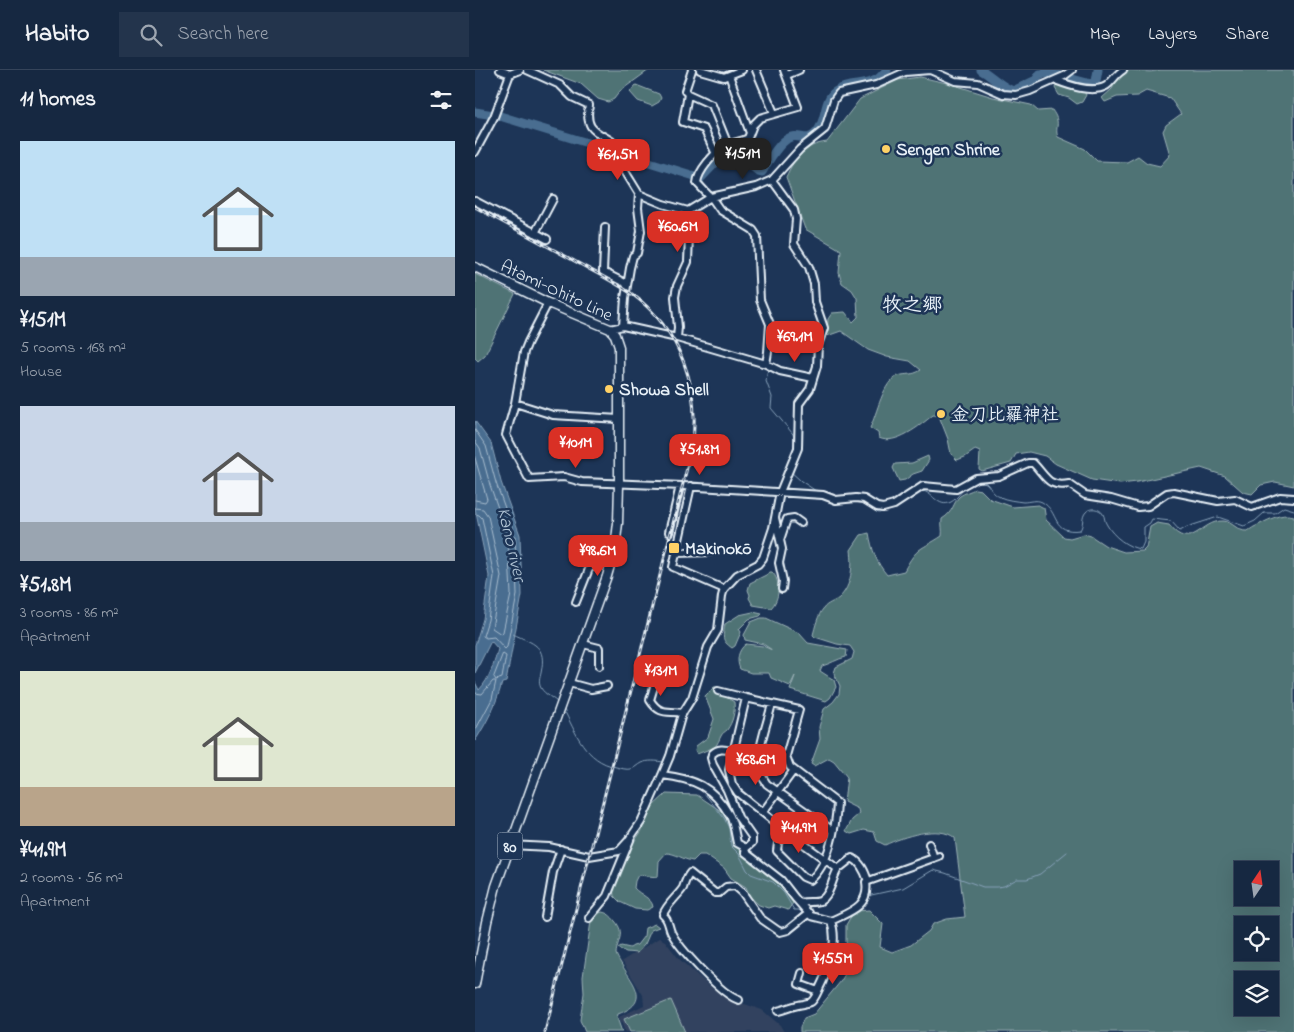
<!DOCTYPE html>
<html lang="en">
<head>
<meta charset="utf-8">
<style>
	body { margin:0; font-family:"Indie Flower","Klee One",sans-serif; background:#23344c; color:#f1f3f6; height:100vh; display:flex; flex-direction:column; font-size:19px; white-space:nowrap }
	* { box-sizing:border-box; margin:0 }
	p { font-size:16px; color:#9ea6b1 }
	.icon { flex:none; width:28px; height:28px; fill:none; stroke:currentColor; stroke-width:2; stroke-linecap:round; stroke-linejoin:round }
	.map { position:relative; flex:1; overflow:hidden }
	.panel { display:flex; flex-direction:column; background:#162841; width:475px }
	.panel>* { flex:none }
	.needle { width:32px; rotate:13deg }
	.buttons { position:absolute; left:759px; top:791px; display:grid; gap:10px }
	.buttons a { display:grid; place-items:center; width:45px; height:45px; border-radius:0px; background:#162841; box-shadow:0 5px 20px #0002,0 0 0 1px #35445a; font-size:25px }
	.price { position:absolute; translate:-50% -42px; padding:0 11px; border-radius:10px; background:#d93025; color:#fff; font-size:16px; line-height:32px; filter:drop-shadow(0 1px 2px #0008) }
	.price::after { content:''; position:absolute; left:50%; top:30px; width:15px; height:11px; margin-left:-8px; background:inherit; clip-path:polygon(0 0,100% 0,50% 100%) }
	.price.selected { background:#222; color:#fff }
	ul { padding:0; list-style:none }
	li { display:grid; align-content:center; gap:10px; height:265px; padding:0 20px }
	li span { display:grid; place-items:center; height:155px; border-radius:0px; color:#555 }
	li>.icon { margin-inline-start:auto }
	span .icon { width:90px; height:90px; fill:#fffc; stroke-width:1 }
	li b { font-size:21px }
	h2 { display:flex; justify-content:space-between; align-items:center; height:60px; padding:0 20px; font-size:21px }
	header { display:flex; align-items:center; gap:30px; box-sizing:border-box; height:70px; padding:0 25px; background:#162841; border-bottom:1px solid #35445a }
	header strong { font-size:24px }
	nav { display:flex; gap:28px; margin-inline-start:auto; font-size:18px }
	.search { width:350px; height:45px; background:#23344c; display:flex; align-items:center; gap:12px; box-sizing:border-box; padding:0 18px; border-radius:0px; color:#9ea6b1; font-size:19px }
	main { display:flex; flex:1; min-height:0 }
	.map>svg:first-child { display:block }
	.built { fill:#32425f }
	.green { fill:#4f7375; stroke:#9cb2b6; fill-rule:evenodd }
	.water { fill:#486d90; stroke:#88a2ba }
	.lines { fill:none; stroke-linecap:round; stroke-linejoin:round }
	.shore { stroke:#a8bcce; stroke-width:1 }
	.stream { stroke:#88a2ba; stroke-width:1 }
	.river { stroke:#486d90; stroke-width:9 }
	.minor-casing { stroke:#e8f1f8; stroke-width:10 }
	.major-casing { stroke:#e8f1f8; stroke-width:11 }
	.minor { stroke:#1d3557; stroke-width:6 }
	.major { stroke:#1d3557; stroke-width:8 }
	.rail-casing { stroke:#e8f1f8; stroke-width:3 }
	.rail { stroke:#1d3557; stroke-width:1; stroke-dasharray:4; stroke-linecap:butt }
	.poi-dot { fill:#ffd166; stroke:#1d3557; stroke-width:2 }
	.labels { text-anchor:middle; stroke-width:5; stroke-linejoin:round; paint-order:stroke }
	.shield { fill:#1d3557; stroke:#abb9c8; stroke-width:1 }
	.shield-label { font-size:16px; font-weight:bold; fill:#e8f1f8 }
	.poi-label { font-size:18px; font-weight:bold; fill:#e8f1f8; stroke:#1d3557; text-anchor:start }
	.street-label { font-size:18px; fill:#e8f1f8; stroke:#1d3557 }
	.water-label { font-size:19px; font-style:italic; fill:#b0c3d4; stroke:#1d3557 }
	.quarter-label { font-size:20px; font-weight:bold; fill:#e8f1f8; stroke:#1d3557 }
</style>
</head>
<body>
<header>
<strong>Habito</strong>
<div class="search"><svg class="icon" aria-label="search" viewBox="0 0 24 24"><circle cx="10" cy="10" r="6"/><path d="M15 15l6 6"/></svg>Search here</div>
<nav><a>Map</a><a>Layers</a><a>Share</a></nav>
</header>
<main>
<section class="panel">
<h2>11 homes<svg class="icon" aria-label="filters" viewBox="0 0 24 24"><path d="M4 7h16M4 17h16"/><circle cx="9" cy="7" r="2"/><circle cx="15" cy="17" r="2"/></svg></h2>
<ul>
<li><span style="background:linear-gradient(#bfe0f5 75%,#9aa5b1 0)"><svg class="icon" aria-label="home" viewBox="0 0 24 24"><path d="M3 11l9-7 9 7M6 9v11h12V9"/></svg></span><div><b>¥151M</b><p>5 rooms · 168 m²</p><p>House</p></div></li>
<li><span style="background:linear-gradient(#c9d6e8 75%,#9aa5b1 0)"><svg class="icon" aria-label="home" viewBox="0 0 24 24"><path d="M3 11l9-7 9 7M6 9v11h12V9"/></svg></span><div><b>¥51.8M</b><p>3 rooms · 86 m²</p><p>Apartment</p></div></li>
<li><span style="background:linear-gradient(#dfe7d0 75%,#b9a48a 0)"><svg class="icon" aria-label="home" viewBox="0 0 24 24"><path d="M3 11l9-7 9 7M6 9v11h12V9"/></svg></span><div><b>¥41.9M</b><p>2 rooms · 56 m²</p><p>Apartment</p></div></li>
</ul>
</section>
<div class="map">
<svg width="819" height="962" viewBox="0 0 819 962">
	<rect width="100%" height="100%" fill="#1d3557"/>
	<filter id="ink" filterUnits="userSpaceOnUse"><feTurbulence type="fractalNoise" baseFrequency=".02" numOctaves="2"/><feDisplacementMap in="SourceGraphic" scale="10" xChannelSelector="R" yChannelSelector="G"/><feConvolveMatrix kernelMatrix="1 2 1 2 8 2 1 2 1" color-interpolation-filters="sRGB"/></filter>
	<g filter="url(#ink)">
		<path class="built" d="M184 868 190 871 204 889 237 918 243 920 261 931 287 940 305 955 309 962H150L144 947 169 935 168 925 147 891Z"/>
		<path class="green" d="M68 0H174L145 21 139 29 133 32 123 29 106 14Z
			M654 0C665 0 673 4 684 0H819V416L800 412 786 415 777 424 768 422 750 406 726 398 662 412 645 414 617 410 581 394 570 386 554 382 541 384 536 393 507 401 504 399 505 382 500 380 490 387 482 390 476 384 473 369 464 346 458 345C446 355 420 376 404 368L403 363 395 358C402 344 408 311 423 306 432 303 437 306 446 300L435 291 412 287 393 280 366 261 352 266 353 249 357 243 370 242 378 252 383 247 382 228 377 220 367 213 364 203 366 180 330 159 311 107C320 87 329 75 352 72L385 29 423 10 445 7 476 14 518 27 556 35 563 41 577 40C587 54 579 57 583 67L610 79 622 91 652 92 663 86 672 93 685 96 695 85 688 61 691 55 706 44 695 28 671 21 662 26 642 27 630 32 627 28 637 19 644 4Z
			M582 12 608 19 611 25 607 32 602 34 594 28 584 25 580 18Z
			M161 15 184 24 186 28 184 32 177 36 163 31 155 22Z
			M0 204 40 224 10 285 3 291 0 288Z
			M453 386 454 390 447 401 438 404 430 410 424 411 418 398 420 394 437 393Z
			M500 419 506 420 515 429 538 437 563 435 569 438 571 450 589 467 595 468 609 464 616 466 631 476 649 482 668 481 671 478 675 457 682 453 694 455C716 483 726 450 748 451 757 451 763 462 772 461 775 460 777 458 779 457 792 451 805 442 819 446V962H325V957L329 948 339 944 366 911 374 897 376 882 371 872V855L375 848 382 841 394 840 408 854 405 877 417 882 436 875 454 861 458 854 472 849 490 847 480 768C464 754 427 767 410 775L402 771 399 762 389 760 376 764 371 761 377 750 384 744 383 739 369 732 372 707 359 691 354 688 339 696 336 694 345 669 344 657 349 639 358 632 364 624 365 616 359 603 361 597 377 589 379 582 375 576 362 574 340 567 338 565C340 557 343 545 348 539 352 533 359 532 364 528 377 516 378 496 376 480L386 465 394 463C397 480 401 492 412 505L429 501C442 476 446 480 467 466 468 460 466 455 467 449 479 442 478 432 485 426 489 423 496 421 500 419ZM768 800H795V828H768ZM768 855H795V882H768ZM768 910H795V938H768Z
			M295 502H297C306 511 305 529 296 538L278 535 274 528 275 525 273 520 275 513 291 505Z
			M278 542 287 544 285 546 274 549 264 559 266 562 260 576 257 578C246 570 248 568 250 554L264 545Z
			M286 548H291L324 563 333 573 372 580 371 587C362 589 355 594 347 596L345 601 359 610 361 617 355 628 351 631 315 620 320 606 315 616 296 608 294 603H276L265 599C261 590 263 580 271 574L288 576 297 580 288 574 270 570 269 565 276 552Z
			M239 617H243L247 620 248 625 259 632C260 643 258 651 252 660 250 662 247 663 246 666 244 670 243 673 240 677L222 684 220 680 221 676 233 667 239 649 230 626Z
			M191 724 222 725 246 741 252 748 257 771 262 776 269 778 290 803 305 812 318 833 313 840 299 836 293 838 284 835 275 827 271 817 256 808 249 798 230 785H224L218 791C208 790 201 783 191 783L184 791 183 807 163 805 160 811 159 818C165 825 177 828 178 837L172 840 160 839 145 832 139 826 138 818 154 779 166 762 178 736Z
			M127 842C133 843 136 846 140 851 151 864 142 870 141 884 151 908 182 930 143 944L142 948 147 962H110L105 950 109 923 108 907 116 851 119 845Z
			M180 854 184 857 176 860 170 874 162 883 151 882 143 878 146 876 155 878 158 876 162 875 169 866 170 858Z
			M196 930 210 962H155L149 949Z"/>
		<path class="water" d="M0 351 16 373 26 412 45 465 47 525 31 612 27 613C21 635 12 652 0 671V612L4 620C15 608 19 594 23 579L16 571 0 603V575L8 549 14 506 0 438Z"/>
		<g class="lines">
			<path class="shore" d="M0 360 11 376 21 413 40 466 42 525 32 577 30 579 19 567 11 568 8 566 13 550 19 506 7 448 4 445 0 444
				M0 371 5 378 15 415 33 467 36 524 28 562 26 564 17 558 26 506 13 446 8 439 0 438
				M0 388 12 429 10 432 0 430
				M28 584 31 586 27 608 21 610 19 607Z
				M0 623 7 624 18 611H21L17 629 0 661"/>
			<path class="stream" d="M226 109 232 119 237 123
				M269 151 286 164 287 202
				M295 292 296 284
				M293 298 291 311 297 327 296 338 318 364 320 372
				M315 401 326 411 344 423
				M497 414C517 406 511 421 525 427 531 430 541 431 548 432 554 432 561 429 567 432 585 442 576 464 605 460 609 455 606 447 611 442 615 437 625 438 628 444 630 447 629 451 632 455 638 466 653 478 666 479L669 472V457L675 453 677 449 696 451 705 461 712 457 743 447 769 456 780 451 789 443H800L809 437 819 440
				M447 421C457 421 463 439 476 432 482 429 486 421 491 417
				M364 433 383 431 390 433
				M397 438 401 442 404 443 416 439
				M38 564C59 574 72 575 66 603 65 608 63 612 66 618 70 625 79 628 84 634
				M88 638C101 663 110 691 141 697 145 698 151 700 156 699 160 698 162 695 166 693 173 690 182 691 189 692
				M225 718 249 748 254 758 256 776 264 784 272 800 276 804 298 812 309 823 319 840H327
				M392 826 428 818 458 800 470 803 508 817H522L529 816 542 809H552L565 804 592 782
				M381 834 384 829 388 827"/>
			<path class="river" d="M506 0C517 6 526 17 538 21L561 10 565 4 575 3 616 14 621 11 623 0
				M0 42 25 46 226 108 248 85 256 80 283 101 287 102C293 92 304 71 316 67 326 64 332 73 341 63 352 52 348 30 360 22 371 13 389 17 401 10 405 8 408 4 412 0"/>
			<defs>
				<path id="minor" d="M25 0 35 4 45 0
					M52 0 85 15 97 27 114 35C109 64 125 61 142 75L140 85 164 124 163 138 166 161 162 183 158 186 155 198 150 228 148 256
					M217 0 210 21 213 24 237 35 253 75
					M225 0 249 7 267 0
					M281 0 299 43
					M254 5 275 63
					M312 5 324 0
					M580 10C593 15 617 24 631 16 637 12 641 4 648 0
					M213 24 208 52 229 59 241 84
					M0 82 19 47 35 4
					M164 124 188 134 213 141
					M0 131 72 169
					M130 157 128 202 152 214
					M60 163 78 129
					M73 233 53 272 49 282 40 333 31 365 54 409 89 407 107 412 208 416 348 425 361 430 381 428 389 429 402 437 408 438 419 435 448 416 481 419 501 408 524 406 553 393H558C571 406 573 418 594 414L610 425 636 429 663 437 673 436 692 423 699 422 743 431 760 429 777 437 805 427 819 428
					M135 259 148 256 202 268 291 294 305 301 338 308
					M202 268 203 257 200 227 202 216 213 192 214 166 212 148 213 141 236 127 281 117 297 110 325 79 350 59 359 30 364 23 401 15 430 2 455 0 480 11 503 13 528 24 541 25 555 21 589 6 597 0
					M291 294 293 282 295 254 285 230 282 166 278 160 245 140 238 130 222 113C223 101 239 83 250 76 257 72 266 72 273 68L278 55 285 48 323 37 309 0
					M40 333 78 345 144 349
					M216 416 198 497 249 519
					M300 448 307 479 304 493 308 511 307 519
					M194 462 205 416
					M305 470 312 449 319 448 326 453
					M201 483 235 482
					M101 532 114 499 140 478
					M108 574 124 578V596
					M184 600 175 630C185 646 193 640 208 643
					M94 613 116 619 132 616
					M243 621 271 628
					M271 628 324 640 311 686 315 697 362 733C361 757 354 795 335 810L328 807 302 781 303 773 311 761 263 723 257 714 254 700Z
					M297 634C293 650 282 681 283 696 284 703 288 708 292 714L358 761
					M257 681C249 679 243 678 237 684L236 688 238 695 252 720 263 747 277 767V773L271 778
					M187 705C219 709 238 716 255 746 259 754 260 764 262 773L271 778
					M288 742 319 700
					M311 761 363 799 377 788C386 792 390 802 393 811
					M454 774 459 788
					M35 775 74 777 114 786 144 781 153 771 166 752 187 705 195 686 207 644 217 628 233 577 243 560 247 526 249 519 262 505 283 494 288 488 298 458 305 422 323 378 324 334 335 319 342 296 343 275 349 258 340 232 339 214 334 197 319 174 321 149 319 140 297 110
					M271 778 270 782 306 810 320 828 336 846 356 851C374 842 395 837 391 812L464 786
					M325 833C332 831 339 833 345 831 356 825 357 808 363 799
					M70 847 78 802 86 779
					M114 848 132 826 155 770
					M340 890 354 894
					M327 903 324 914 343 921
					M264 930C248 926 203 877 196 862 193 855 194 850 188 845 191 835 202 827 208 818 210 812 211 808 215 803L240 823H244L251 817 260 816 267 822 285 848 305 862 313 860 334 843
					M303 941C312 939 319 935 329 934 330 933 335 933 336 932 340 929 342 923 344 919 354 899 364 873 356 851"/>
				<path id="major" d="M0 197 73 233 135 259 140 265 144 277V414L143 453 140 478 132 506 21 816 12 852 0 914"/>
			</defs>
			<use href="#minor" class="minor-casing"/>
			<use href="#major" class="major-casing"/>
			<use href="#minor" class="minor"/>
			<use href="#major" class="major"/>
			<defs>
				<path id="rail" d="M0 137C31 154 63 171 94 188 115 200 137 210 157 224 206 260 226 319 217 378L70 962"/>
			</defs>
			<use href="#rail" class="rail-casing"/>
			<use href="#rail" class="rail"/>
		</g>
	</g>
	<g class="poi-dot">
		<circle cx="411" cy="79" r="5"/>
		<circle cx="134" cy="319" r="5"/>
		<circle cx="466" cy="344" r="5"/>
		<rect x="193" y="472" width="12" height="12" rx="2.5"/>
	</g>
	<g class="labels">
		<rect class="shield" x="22.5" y="762.5" width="25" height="27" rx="4"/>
		<g class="shield-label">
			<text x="35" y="782">80</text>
		</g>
		<g class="poi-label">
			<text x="421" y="85">Sengen Shrine</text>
			<text x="144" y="325">Showa Shell</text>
			<text x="476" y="350">金刀比羅神社</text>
			<text x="210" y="484">Makinokō</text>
		</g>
		<g class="street-label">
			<text transform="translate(82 220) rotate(25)" y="6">Atami-Ohito Line</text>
		</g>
		<g class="water-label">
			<text transform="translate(38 474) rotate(77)" y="7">Kano river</text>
		</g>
		<g class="quarter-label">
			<text x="437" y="241">牧之郷</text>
		</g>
	</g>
</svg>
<div class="buttons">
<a><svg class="needle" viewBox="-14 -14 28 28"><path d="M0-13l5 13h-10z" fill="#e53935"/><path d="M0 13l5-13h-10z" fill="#9ea6b1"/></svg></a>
<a><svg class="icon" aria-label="locate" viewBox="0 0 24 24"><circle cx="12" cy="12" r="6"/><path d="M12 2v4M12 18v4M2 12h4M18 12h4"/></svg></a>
<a><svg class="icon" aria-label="layers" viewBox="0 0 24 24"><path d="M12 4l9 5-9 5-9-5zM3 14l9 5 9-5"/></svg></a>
</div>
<b class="price selected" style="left:268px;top:110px">¥151M</b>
<b class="price" style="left:143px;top:111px">¥61.5M</b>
<b class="price" style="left:203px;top:183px">¥60.6M</b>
<b class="price" style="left:320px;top:293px">¥69.1M</b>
<b class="price" style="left:101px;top:399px">¥101M</b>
<b class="price" style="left:225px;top:406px">¥51.8M</b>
<b class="price" style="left:123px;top:507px">¥98.6M</b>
<b class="price" style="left:186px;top:627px">¥131M</b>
<b class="price" style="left:281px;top:716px">¥68.6M</b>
<b class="price" style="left:324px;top:784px">¥41.9M</b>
<b class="price" style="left:358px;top:915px">¥155M</b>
</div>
</main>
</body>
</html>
